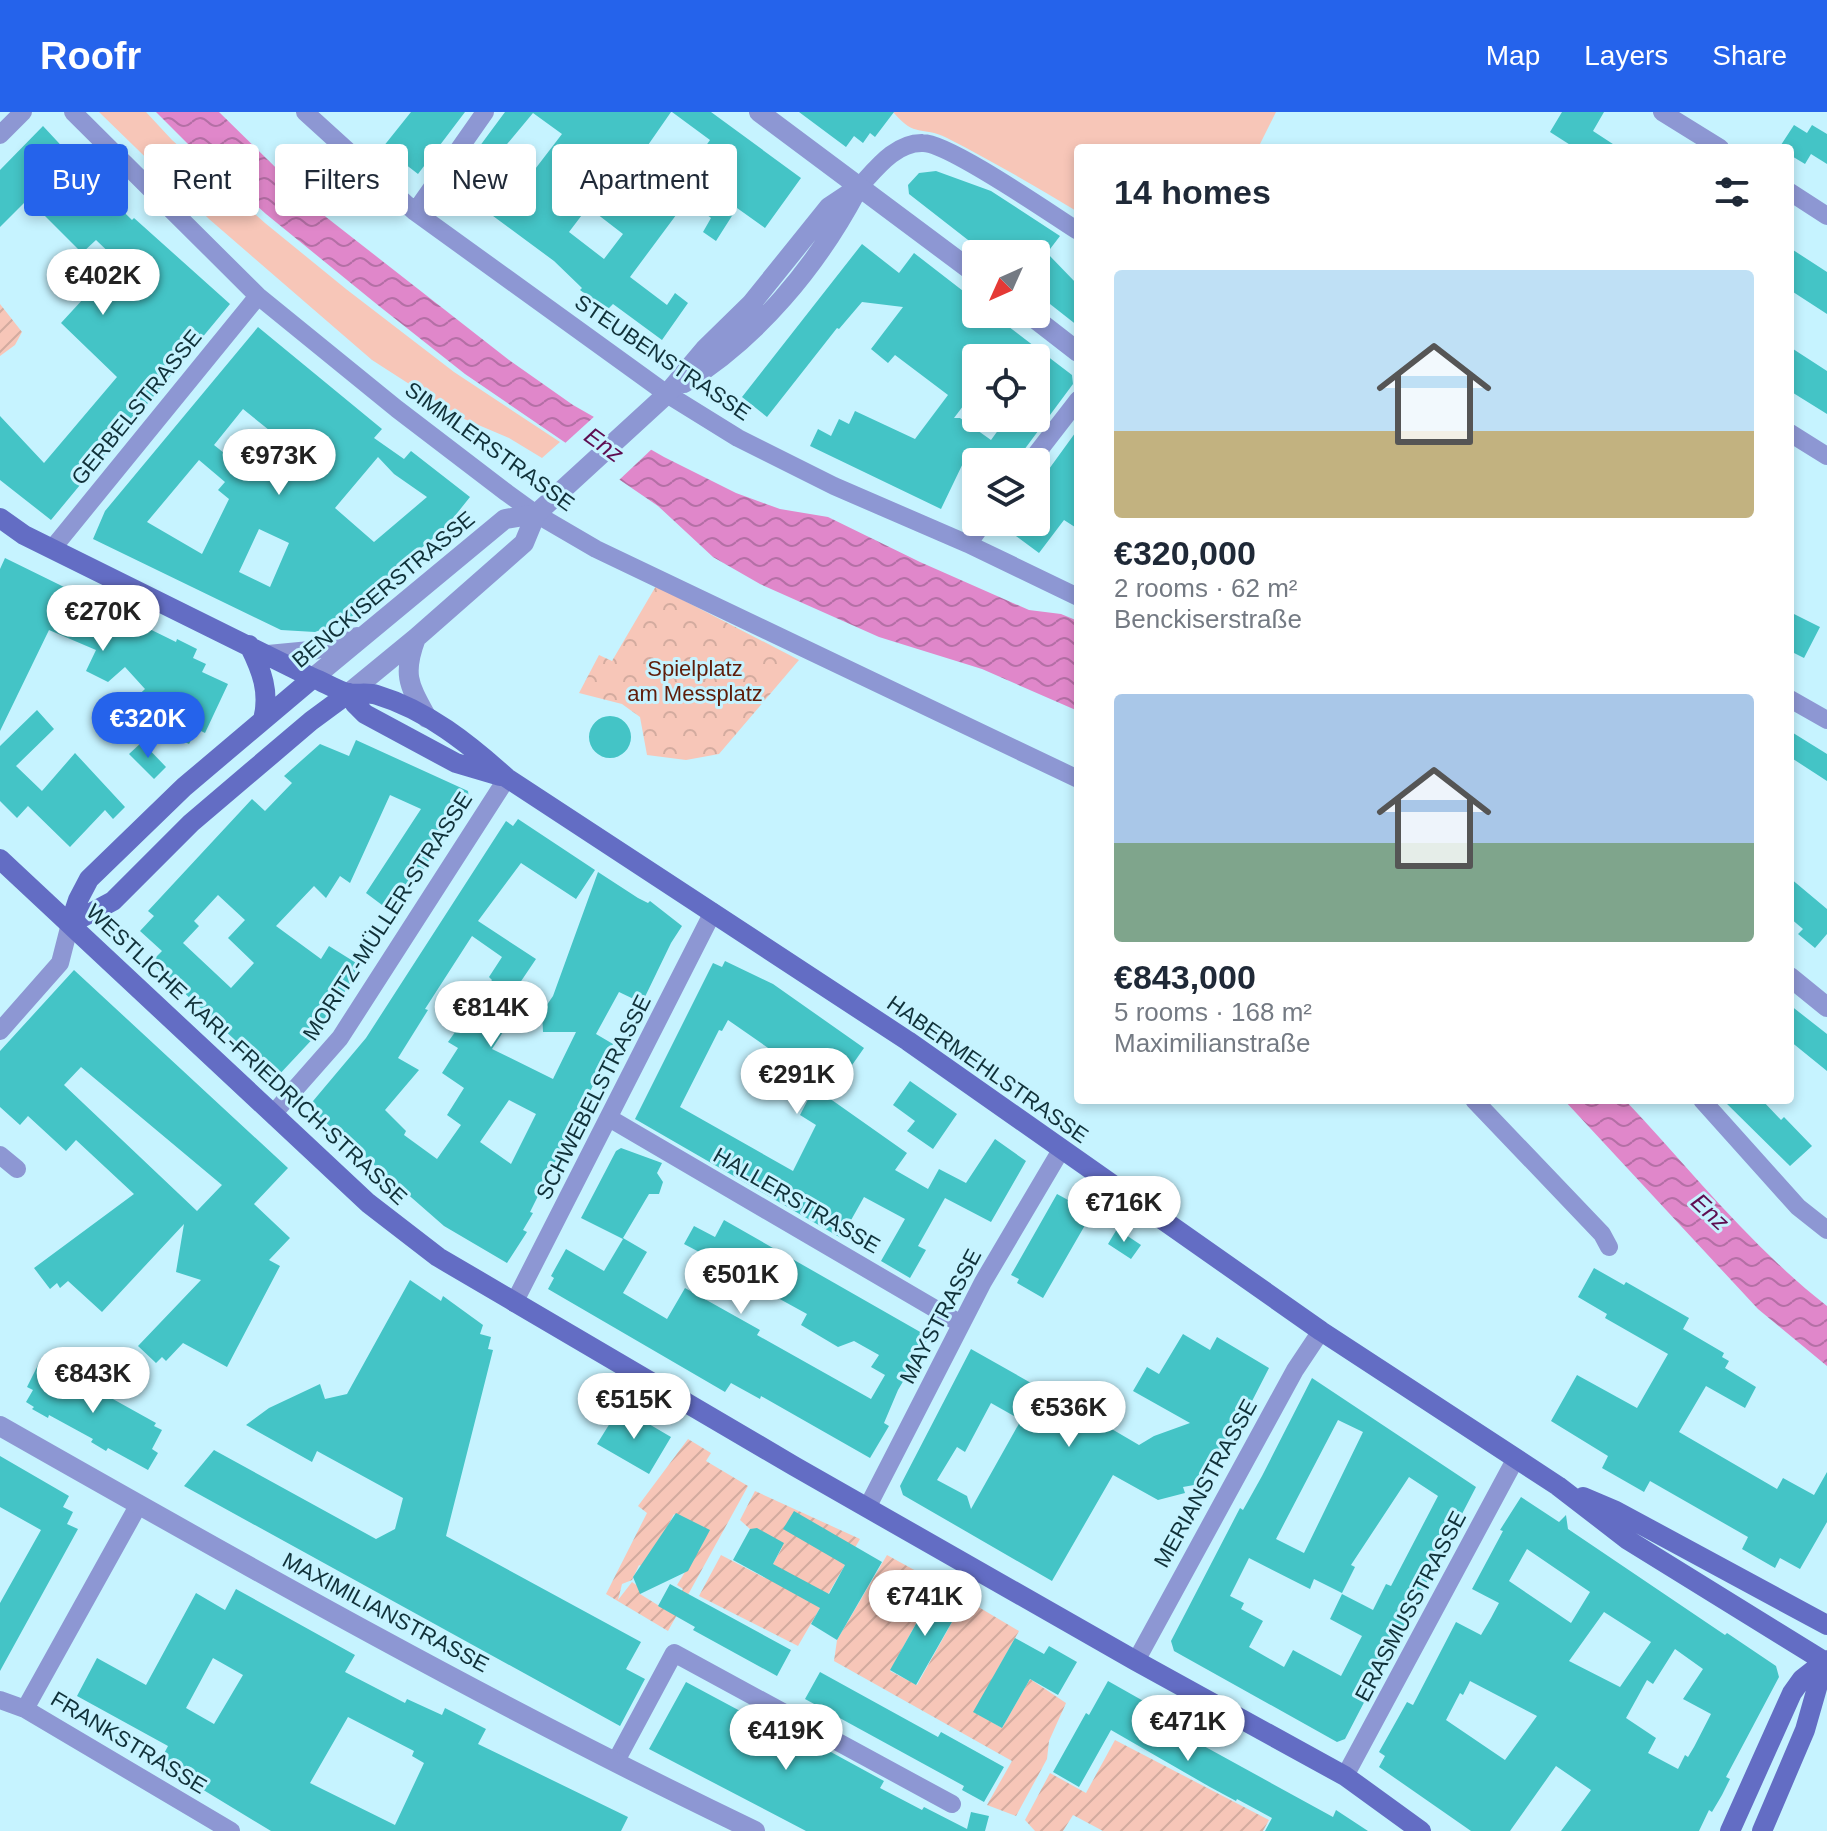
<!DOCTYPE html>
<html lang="en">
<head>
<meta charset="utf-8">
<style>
	body { margin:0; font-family:Helvetica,sans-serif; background:#f2f2f3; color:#1f2937; height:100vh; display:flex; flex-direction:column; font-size:30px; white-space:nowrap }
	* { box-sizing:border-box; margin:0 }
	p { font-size:26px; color:#747a83 }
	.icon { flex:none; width:44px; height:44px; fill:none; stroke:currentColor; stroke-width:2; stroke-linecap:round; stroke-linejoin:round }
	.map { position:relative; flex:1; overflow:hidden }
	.details { position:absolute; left:1074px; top:32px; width:720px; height:960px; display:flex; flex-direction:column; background:#fff; border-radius:8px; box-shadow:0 4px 12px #0003 }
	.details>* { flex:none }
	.banner { position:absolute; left:24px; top:32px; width:760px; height:72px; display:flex; gap:16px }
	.needle { width:52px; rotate:225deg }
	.buttons { position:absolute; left:962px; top:128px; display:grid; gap:16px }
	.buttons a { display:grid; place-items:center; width:88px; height:88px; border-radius:8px; background:#fff; box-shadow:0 4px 12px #0003; font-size:40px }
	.price { position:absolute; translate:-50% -68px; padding:0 18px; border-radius:28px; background:#fff; color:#222; font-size:26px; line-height:52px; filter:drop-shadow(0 2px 4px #0008) }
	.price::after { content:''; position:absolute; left:50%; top:48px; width:24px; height:18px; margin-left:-12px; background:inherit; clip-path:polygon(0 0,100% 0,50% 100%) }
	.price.selected { background:#2563eb; color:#fff }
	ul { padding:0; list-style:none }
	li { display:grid; align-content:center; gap:16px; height:424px; padding:0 40px }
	li span { display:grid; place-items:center; height:248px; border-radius:8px; color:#555 }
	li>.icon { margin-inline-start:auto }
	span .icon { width:144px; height:144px; fill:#fffc; stroke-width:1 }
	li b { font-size:34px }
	h2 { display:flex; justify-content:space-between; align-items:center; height:96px; padding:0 40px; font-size:34px }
	.chip { padding:0 28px; border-radius:8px; background:#fff; box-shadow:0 4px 12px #0003; font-size:28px; line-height:72px }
	.chip.selected { background:#2563eb; color:#fff }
	header { display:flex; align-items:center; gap:48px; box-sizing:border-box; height:112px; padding:0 40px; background:#2563eb; color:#fff }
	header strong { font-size:38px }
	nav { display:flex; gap:44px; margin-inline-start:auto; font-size:28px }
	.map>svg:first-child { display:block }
	.grass { fill:#f7c6b8 }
	.park { fill:url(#park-crowns) }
	.garden { fill:url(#garden-furrows); fill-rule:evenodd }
	.water { fill:url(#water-waves) }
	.pier { fill:#c6f3ff }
	.building { fill:#44c4c6; fill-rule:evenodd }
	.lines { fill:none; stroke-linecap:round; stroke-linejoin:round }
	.minor { stroke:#8d97d3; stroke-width:18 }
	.tertiary { stroke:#8d97d3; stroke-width:20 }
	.secondary { stroke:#636dc4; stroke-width:20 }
	.labels { text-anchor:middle; stroke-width:6; stroke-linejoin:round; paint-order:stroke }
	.street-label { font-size:22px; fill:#103139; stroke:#c6f3ff }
	.park-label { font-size:22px; fill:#5f1d0a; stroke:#c6f3ff }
	.water-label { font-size:24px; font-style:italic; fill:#5e0e51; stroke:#c6f3ff }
</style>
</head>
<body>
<header>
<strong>Roofr</strong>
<nav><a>Map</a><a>Layers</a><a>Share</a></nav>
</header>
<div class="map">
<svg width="1827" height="1719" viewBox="0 0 1827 1719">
	<defs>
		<pattern id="park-crowns" width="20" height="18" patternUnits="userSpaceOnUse" patternTransform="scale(2)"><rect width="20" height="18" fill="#f7c6b8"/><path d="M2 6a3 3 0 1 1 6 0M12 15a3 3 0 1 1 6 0" fill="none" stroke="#d3ab9f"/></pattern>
		<pattern id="garden-furrows" width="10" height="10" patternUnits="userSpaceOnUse" patternTransform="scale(2)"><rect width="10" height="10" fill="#f7c6b8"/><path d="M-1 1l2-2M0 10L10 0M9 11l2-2" fill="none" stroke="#d3ab9f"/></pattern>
		<pattern id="water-waves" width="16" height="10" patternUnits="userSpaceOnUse" patternTransform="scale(2)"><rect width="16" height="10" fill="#e087ca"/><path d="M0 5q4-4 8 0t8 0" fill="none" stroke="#b46fa5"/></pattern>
	</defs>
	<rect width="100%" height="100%" fill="#c6f3ff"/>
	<path class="grass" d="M99 0H146L172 28 265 111 346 177 454 260 560 330 542 346 509 326 462 306 372 248 209 107Z
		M893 0H1276L1258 36H1078V100C1035 74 992 49 947 26 921 13 916 27 893 0Z"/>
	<path class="park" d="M656 474 799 548 719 642 686 648 647 643 640 605 622 592 579 581 599 543 612 549Z"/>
	<path class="garden" d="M0 192 22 220 15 233 0 244Z
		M688 1327 711 1341 706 1349 748 1374 668 1519 606 1482 647 1401 638 1394ZM674 1402 701 1434 677 1473 683 1477 669 1500 640 1482 642 1477 632 1470 618 1488 622 1472 632 1468 639 1453 646 1456Z
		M755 1379 860 1427 798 1534 699 1484 721 1443 765 1466 782 1436 750 1417 740 1408Z
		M887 1443 938 1471 890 1559 917 1573 965 1487 1019 1519 974 1600 1002 1616 1030 1567 1066 1591 1049 1629 1047 1647 1016 1704 987 1693 1012 1649 834 1549 837 1528Z
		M1115 1628 1269 1708 1263 1719H1103L1073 1703 1063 1719H1035L1025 1708 1050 1661 1086 1681Z"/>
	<path class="water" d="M156 0H219L326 105 509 248 573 293 664 345 736 381 780 397 828 405 920 450 1029 498 1061 502 1078 509V599L982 557 879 525 760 472 713 445 658 394 465 262 379 194 266 102 193 37Z
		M1564 988H1625C1691 1058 1751 1135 1827 1194V1254L1758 1197Z"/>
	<path class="pier" d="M597 302 654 335 617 370 563 333Z"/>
	<path class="building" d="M411 0H465L418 62 383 35Z
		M505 0H671L630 59 653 67 685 91 630 165 667 193 675 181 688 191 662 228 613 192 607 198 580 178 582 176 554 149 451 73ZM533 1 562 22 519 78 488 55ZM588 95 623 122 604 147 569 120Z
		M672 0H711L801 66 765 116 737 96 716 129 703 120 711 106 706 102 737 59 705 35 710 28Z
		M799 0H894L875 25 870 21 863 31 854 24 846 35Z
		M1562 0H1604L1593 19 1619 36H1575L1550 20Z
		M1794 13 1807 21 1812 13 1827 22V52L1811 42 1805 52 1790 43V36H1779Z
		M43 14 83 57H80L132 108 134 106 230 192 51 408 0 368V304L44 351 117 265 61 211 118 149 96 128 82 141 28 87 0 115V58Z
		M936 59 991 79 1060 124 1047 141 1078 173V214L1036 181V142H986L909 82 908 73 919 61Z
		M862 132 899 161 914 141 976 189V202H992L1072 263 1073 272 1015 350H969L965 347 941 397 810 334 818 317 831 324 839 307 849 312 855 299 915 327 948 283 895 243 888 251 871 237 903 195 862 190 839 217 837 216 767 305 742 285ZM976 246H1036V306H1007L991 328 960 306H954L976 277Z
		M1790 136 1827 160V202L1790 178Z
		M258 215 382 317 374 326 404 347 411 339 470 385 446 415 371 479 378 485 347 508 315 520 281 518 93 427 105 399ZM243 297 269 318 239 353 214 333ZM378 345 394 362 427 385 374 430 335 396ZM199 348 225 370 218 378 229 387 202 442 147 410ZM259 417 289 431 270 475 239 460Z
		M1790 235 1827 259V302L1790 279Z
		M1078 317V417L1064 408 1039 441 997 410H1036V375Z
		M5 446 176 530 177 527 197 537 193 546 206 552 202 560 228 572 205 621 197 617 189 632 121 599 145 577 125 555 108 570 86 559 96 538 49 518 0 619V457Z
		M1790 500 1820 515 1804 546 1790 539Z
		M37 598 54 617 16 654 42 679 75 641 125 695 113 707 105 698 70 735 28 694 17 706 0 689V634Z
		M589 625a21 21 0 1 1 42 0a21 21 0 1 1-42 0Z
		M1790 619 1827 642V669L1790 645Z
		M356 628 468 679 469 687 394 802 366 781 421 697 390 683 350 771 340 764 326 786 314 774 276 814 321 847 329 834 361 854 320 919 276 966 151 850 162 839 140 819 154 804 148 799 252 687 265 699 292 671 284 664 320 632 349 644ZM218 783 245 808 228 826 254 851 231 876 183 831 199 814 194 809Z
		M142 630 166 655 154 667 129 642Z
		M518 707 595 758 576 787 521 751 478 809 536 847 507 890 518 897 492 937 553 967 576 920H543L542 900 553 884 598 760 638 786 648 791 650 789 682 814 671 831 642 891 619 880 596 922 613 932 571 1019 573 1020 565 1038 562 1036 530 1100 533 1101 523 1118 527 1120 507 1151 444 1114 308 995 366 926 506 709 513 714ZM472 824 502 845 489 865 492 868 448 930 458 936 442 961 464 976 447 1003 461 1013 437 1047 404 1023 406 1019 385 998 419 958 398 946 428 898 425 897ZM509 988 536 1002 511 1052 480 1030Z
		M1790 766 1827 797V822L1815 836 1798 822 1803 817 1790 806Z
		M725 849 773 872 864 936 829 986 907 1041 895 1058 928 1077 939 1057 966 1071 995 1027 1026 1049 991 1110 945 1086 918 1134 926 1138 910 1166 881 1149 905 1107 864 1085 841 1126 635 1007 713 851 722 855ZM728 908 817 970 800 1003 816 1013 793 1059 680 995 719 918 722 919Z
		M74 858 288 1056 254 1092 290 1126 269 1148 280 1154 227 1255 183 1231 166 1249 162 1245 156 1251 138 1234 201 1168 176 1160 184 1112 102 1200 68 1169 60 1176 57 1171 50 1177 34 1156 134 1082 76 1028 66 1039 28 1004 20 1013 0 995V939ZM81 955 222 1073 197 1099 64 973Z
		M1790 893 1827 922V959L1790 929Z
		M910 969 957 1002 933 1037 907 1019 915 1009 893 993Z
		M1723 988H1762L1781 1008 1784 1005 1812 1034 1790 1054Z
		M621 1036 662 1051 657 1061 663 1070 659 1082H649L623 1126 647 1140 623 1181 667 1207 685 1176 760 1218 757 1223 871 1287 885 1263 871 1255 879 1243 854 1229 838 1235 801 1213 807 1202 758 1175 760 1172 684 1132 694 1114 715 1125 724 1108 929 1225 898 1278 884 1311 889 1314 870 1346 761 1284 760 1287 731 1271 725 1280 548 1177 554 1166 551 1164 566 1137 604 1159 623 1127 581 1106 616 1039Z
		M1057 1082 1092 1101 1043 1186 1017 1171 1019 1167 1011 1163Z
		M1117 1117 1141 1133 1131 1147 1108 1132Z
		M1594 1156 1624 1173 1626 1170 1689 1206 1683 1217 1724 1241 1722 1245 1729 1249 1725 1256 1756 1275 1745 1296 1706 1274 1679 1320 1777 1377 1783 1366 1814 1383 1827 1360V1410L1800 1457 1780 1446 1775 1456 1742 1437 1748 1425 1650 1369 1644 1380 1602 1356 1608 1344 1551 1309 1577 1263 1637 1296 1668 1242 1605 1206 1607 1202 1578 1185Z
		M410 1168 441 1189 443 1184 483 1213 480 1222 491 1225 488 1237 493 1238 446 1424 641 1530 626 1557 645 1567 620 1614 184 1374 214 1338 376 1427 395 1417 403 1386 317 1339 312 1350 246 1313 269 1296 320 1272 325 1287 347 1282Z
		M1183 1222 1210 1238 1217 1225 1269 1256 1229 1334 1214 1338 1194 1373 1183 1375 1185 1381 1158 1388 1113 1363 1052 1469 903 1383 900 1374 971 1237 1086 1302 1092 1291 1116 1305 1110 1316 1139 1333 1154 1324 1190 1311 1133 1279 1147 1255 1159 1262ZM991 1291 1021 1308 971 1397 967 1384 937 1368 957 1335 965 1340Z
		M41 1247 156 1311 154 1314 162 1318 152 1337 158 1341 148 1358 108 1336 106 1339 91 1330 93 1327 49 1303 48 1306 32 1297 34 1295 26 1290 33 1278 27 1275Z
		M1312 1266 1476 1375 1345 1627 1337 1630 1174 1539 1171 1529 1240 1396 1243 1398 1262 1364ZM1338 1308 1363 1320 1304 1441 1276 1427ZM1409 1365 1438 1384 1391 1474 1386 1472 1373 1498 1342 1482 1330 1507 1362 1524 1341 1564 1293 1538 1284 1555 1249 1535 1263 1509 1241 1497 1244 1491 1230 1484 1249 1446 1310 1477 1314 1467 1342 1481 1355 1455 1351 1453Z
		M620 1295 671 1325 649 1362 597 1332Z
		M0 1344 69 1384 63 1395 73 1400 67 1412 78 1417 0 1559V1491L41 1418 0 1395Z
		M1521 1385 1559 1410 1566 1403 1568 1417 1725 1523 1727 1521 1776 1554 1779 1565 1726 1665 1730 1667 1722 1683 1712 1700 1709 1698 1699 1719H1561L1591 1678 1556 1654 1510 1719H1471L1379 1655 1385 1644 1379 1640 1407 1590 1413 1593 1456 1510 1481 1523 1491 1506 1499 1491 1472 1477 1503 1419 1500 1418ZM1527 1437 1590 1480 1571 1511 1509 1469ZM1604 1500 1651 1530 1620 1575 1569 1549ZM1675 1537 1703 1557 1683 1587 1711 1602 1694 1635 1688 1645 1685 1643 1678 1657 1648 1641 1656 1626 1626 1606 1647 1568 1653 1572ZM1470 1569 1537 1604 1505 1648 1446 1608 1460 1581 1463 1583Z
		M794 1399 882 1450 837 1528 811 1512 820 1496 733 1448 750 1417 757 1416 784 1431 773 1452 829 1482 845 1453 783 1417Z
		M676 1401 710 1418 688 1459 640 1482 633 1465Z
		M670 1472 791 1538 777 1564 693 1518 695 1515 658 1494Z
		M236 1477 355 1543 345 1560 405 1591 407 1587 442 1603 445 1596 486 1617 478 1632 628 1705 621 1719H271L159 1651 168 1634 77 1584 97 1546 146 1573 196 1481 225 1498ZM213 1546 243 1563 214 1612 186 1596ZM348 1605 414 1639 412 1644 424 1651 395 1713 310 1671Z
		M934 1480 961 1494 916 1573 890 1558Z
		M1015 1526 1044 1542 1049 1534 1077 1550 1058 1583 1030 1567 1002 1616 973 1600Z
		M820 1560 938 1625 941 1620 1004 1655 984 1690 962 1678 964 1674 805 1587Z
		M1108 1569 1154 1595 1151 1605 1333 1705 1336 1698 1368 1719H1265L1272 1706 1237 1687 1236 1689 1210 1675 1111 1618 1079 1675 1053 1660 1086 1601 1089 1603Z
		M686 1570 815 1639 818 1633 884 1669 880 1676 922 1698 924 1695 967 1717 971 1700 989 1704 985 1719H806L649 1637Z"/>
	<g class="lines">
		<path class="minor" d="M73 0 258 184 397 297 507 381 536 402 596 437 1078 667
			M305 0 415 100 667 282 738 326 834 374 968 432 1078 485
			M1662 0 1720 36
			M0 23 23 0
			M859 75C875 58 895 30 923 31 949 31 1051 102 1078 119
			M1790 80 1827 104
			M415 100 485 0
			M1790 321 1827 344
			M1030 350 1078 288
			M968 432 984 410
			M52 437 258 184
			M1790 587 1827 608
			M0 919 60 851 70 812
			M1474 988 1602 1122 1609 1135
			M1702 988 1798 1095 1827 1118
			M273 1002 340 926 507 666
			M609 1006 961 1212
			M0 1043 17 1057
			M514 1191 713 800
			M867 1396 983 1170 1061 1038
			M1136 1549 1295 1258 1321 1219
			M0 1588 25 1597 231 1719
			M25 1597 139 1392
			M616 1649 674 1541 952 1692
			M1345 1664 1516 1346"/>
		<path class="tertiary" d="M759 0 976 162
			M1029 202 1078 240
			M684 271C757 226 816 155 856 80
			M416 526C402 563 409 573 427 606
			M268 543 310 539 357 525
			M313 566 505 407 536 402
			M349 581 416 526 524 431 536 402 667 282 705 237 751 192 829 95 859 75
			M1790 865 1827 895
			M0 1314C248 1455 498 1596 755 1719"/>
		<path class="secondary" d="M0 406 24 423 313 566C324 570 336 578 347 581 357 583 367 580 377 583 427 598 469 632 507 666L908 929 1321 1219 1558 1374 1628 1428 1827 1551
			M249 533C262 559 270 580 263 608
			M349 581 355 592 365 602 456 651 500 664
			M0 747 368 1091 438 1145 794 1354 1136 1549 1345 1664 1421 1719
			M70 812 113 789 191 711 311 609 349 581
			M70 812 78 788 89 767 184 675 313 566
			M1583 1385 1616 1399 1827 1513
			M1730 1719 1792 1581 1802 1567 1825 1549
			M1762 1719 1805 1618 1825 1548"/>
	</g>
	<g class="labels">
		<g class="street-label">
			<text transform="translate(663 245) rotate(34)" y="8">STEUBENSTRASSE</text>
			<text transform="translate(136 295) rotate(-51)" y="8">GERBELSTRASSE</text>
			<text transform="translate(490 334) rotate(36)" y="8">SIMMLERSTRASSE</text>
			<text transform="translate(383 477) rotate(-40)" y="8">BENCKISERSTRASSE</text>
			<text transform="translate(387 804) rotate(-57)" y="8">MORITZ-MÜLLER-STRASSE</text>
			<text transform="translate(247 942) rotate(43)" y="8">WESTLICHE KARL-FRIEDRICH-STRASSE</text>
			<text transform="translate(988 957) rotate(35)" y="8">HABERMEHLSTRASSE</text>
			<text transform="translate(593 985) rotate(-63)" y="8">SCHWEBELSTRASSE</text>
			<text transform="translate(797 1088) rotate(30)" y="8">HALLERSTRASSE</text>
			<text transform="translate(940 1204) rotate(-62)" y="8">MAYSTRASSE</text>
			<text transform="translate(1205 1371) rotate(-61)" y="8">MERIANSTRASSE</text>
			<text transform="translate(1410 1494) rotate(-62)" y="8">ERASMUSSTRASSE</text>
			<text transform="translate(386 1500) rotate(28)" y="8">MAXIMILIANSTRASSE</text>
			<text transform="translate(129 1630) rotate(31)" y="8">FRANKSTRASSE</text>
		</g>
		<g class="park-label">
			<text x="695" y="564">Spielplatz<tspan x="695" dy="25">am Messplatz</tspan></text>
		</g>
		<g class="water-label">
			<text transform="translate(604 333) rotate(36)" y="8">Enz</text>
			<text transform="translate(1710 1100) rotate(43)" y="8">Enz</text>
		</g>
	</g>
</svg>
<div class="buttons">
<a><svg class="needle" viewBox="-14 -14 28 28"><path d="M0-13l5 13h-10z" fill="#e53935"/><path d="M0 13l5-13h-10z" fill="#747a83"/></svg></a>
<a><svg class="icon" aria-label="locate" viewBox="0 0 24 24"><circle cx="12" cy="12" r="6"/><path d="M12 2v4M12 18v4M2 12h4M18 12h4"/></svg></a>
<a><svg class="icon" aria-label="layers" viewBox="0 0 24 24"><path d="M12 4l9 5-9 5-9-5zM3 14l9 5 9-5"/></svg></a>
</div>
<b class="price" style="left:103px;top:205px">€402K</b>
<b class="price" style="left:279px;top:385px">€973K</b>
<b class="price" style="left:103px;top:541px">€270K</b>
<b class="price selected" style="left:148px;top:648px">€320K</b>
<b class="price" style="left:491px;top:937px">€814K</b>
<b class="price" style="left:797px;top:1004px">€291K</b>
<b class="price" style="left:1124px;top:1132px">€716K</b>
<b class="price" style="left:741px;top:1204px">€501K</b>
<b class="price" style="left:93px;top:1303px">€843K</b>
<b class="price" style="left:634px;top:1329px">€515K</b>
<b class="price" style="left:1069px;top:1337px">€536K</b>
<b class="price" style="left:925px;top:1526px">€741K</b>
<b class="price" style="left:1188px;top:1651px">€471K</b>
<b class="price" style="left:786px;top:1660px">€419K</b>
<div class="banner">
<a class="chip selected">Buy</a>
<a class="chip">Rent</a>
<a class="chip">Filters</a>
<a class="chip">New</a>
<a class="chip">Apartment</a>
</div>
<section class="details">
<h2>14 homes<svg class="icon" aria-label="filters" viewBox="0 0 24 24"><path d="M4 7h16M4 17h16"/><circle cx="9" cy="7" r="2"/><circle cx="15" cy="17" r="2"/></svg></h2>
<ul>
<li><span style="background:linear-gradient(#bfe0f5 65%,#c2b280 0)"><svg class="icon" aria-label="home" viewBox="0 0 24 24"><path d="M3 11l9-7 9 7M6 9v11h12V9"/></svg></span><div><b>€320,000</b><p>2 rooms · 62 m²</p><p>Benckiserstraße</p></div></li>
<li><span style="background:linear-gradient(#a9c7e8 60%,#7fa58c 0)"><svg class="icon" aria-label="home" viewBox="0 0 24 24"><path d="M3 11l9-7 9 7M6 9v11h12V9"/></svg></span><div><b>€843,000</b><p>5 rooms · 168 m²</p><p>Maximilianstraße</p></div></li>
</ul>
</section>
</div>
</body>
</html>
